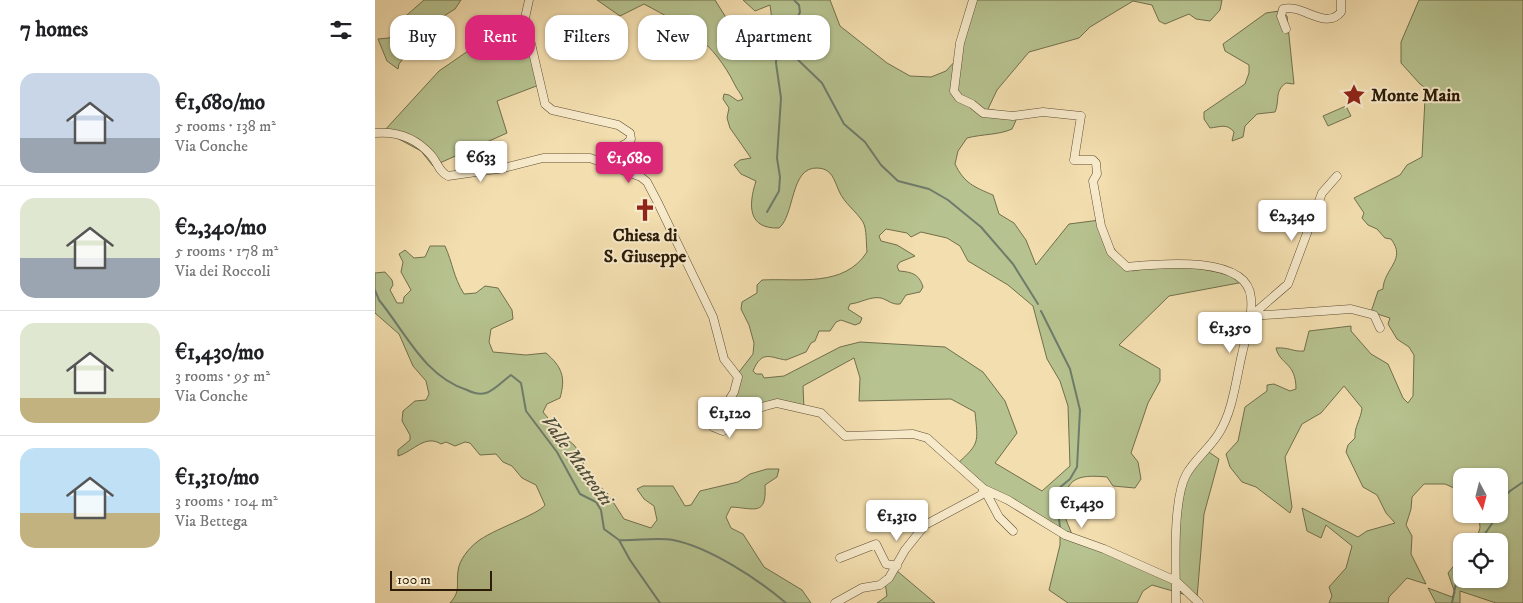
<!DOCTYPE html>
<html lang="en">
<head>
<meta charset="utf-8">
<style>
	body { margin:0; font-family:"IM FELL DW Pica",serif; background:#f2f2f2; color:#202124; height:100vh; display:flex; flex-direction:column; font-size:19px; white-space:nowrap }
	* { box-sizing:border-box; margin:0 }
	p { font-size:16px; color:#757577 }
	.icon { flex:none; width:28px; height:28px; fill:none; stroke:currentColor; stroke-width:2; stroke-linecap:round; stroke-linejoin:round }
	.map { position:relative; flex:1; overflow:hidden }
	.side { display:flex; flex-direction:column; background:#fff; width:375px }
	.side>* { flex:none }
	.banner { position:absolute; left:15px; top:15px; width:475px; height:45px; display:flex; gap:10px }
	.needle { width:32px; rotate:173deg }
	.tools { position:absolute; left:1078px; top:468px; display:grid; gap:10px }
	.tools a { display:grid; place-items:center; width:55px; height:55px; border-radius:10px; background:#fff; box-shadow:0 1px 4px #0004; font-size:25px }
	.scale { position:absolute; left:15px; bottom:12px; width:102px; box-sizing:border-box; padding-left:5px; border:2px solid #2c1c08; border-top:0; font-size:14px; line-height:18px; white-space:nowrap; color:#2c1c08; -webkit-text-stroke:4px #f7eacb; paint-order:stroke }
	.price { position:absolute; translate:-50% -42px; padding:0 11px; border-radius:5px; background:#fff; color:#222; font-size:16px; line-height:32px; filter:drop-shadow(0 1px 2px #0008) }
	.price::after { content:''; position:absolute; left:50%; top:30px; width:15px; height:11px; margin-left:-8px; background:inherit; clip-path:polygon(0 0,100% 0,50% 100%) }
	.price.selected { background:#db2777; color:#fff }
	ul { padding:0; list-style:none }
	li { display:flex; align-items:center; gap:15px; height:125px; padding:0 20px }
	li+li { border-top:1px solid #e0e0e0 }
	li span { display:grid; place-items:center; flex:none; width:140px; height:100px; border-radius:15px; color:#555 }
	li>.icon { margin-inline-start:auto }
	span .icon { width:60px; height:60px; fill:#fffc; stroke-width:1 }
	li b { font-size:21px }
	h2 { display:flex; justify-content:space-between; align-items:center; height:60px; padding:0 20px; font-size:21px }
	.chip { padding:0 18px; border-radius:15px; background:#fff; box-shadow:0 1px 4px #0004; font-size:18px; line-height:45px }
	.chip.selected { background:#db2777; color:#fff }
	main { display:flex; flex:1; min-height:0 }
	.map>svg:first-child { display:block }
	.green { fill:#b6c28f; stroke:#716f4c; fill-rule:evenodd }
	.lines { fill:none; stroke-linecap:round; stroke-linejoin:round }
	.stream { stroke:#6f7c6b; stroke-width:2 }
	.minor-casing { stroke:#5e4c32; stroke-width:9 }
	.minor { stroke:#f7eacb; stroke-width:8 }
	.labels { text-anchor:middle; stroke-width:4; stroke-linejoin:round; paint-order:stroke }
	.poi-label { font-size:18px; font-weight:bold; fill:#2c1c08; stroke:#f7eacb; text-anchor:start }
	.water-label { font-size:19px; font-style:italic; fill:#4d4c3a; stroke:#f7eacb }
</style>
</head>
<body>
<main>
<section class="side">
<h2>7 homes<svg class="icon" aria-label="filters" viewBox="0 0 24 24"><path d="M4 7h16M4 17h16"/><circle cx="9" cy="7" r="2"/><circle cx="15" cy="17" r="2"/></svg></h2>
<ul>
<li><span style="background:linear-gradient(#c9d6e8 65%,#9aa5b1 0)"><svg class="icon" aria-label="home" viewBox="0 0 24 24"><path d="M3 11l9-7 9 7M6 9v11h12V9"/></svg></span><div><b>€1,680/mo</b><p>5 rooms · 138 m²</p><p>Via Conche</p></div></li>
<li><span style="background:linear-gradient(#dfe7d0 60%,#9aa5b1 0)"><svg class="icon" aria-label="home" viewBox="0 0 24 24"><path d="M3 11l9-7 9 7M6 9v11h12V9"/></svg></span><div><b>€2,340/mo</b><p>5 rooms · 178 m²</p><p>Via dei Roccoli</p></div></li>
<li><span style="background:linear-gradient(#dfe7d0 75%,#c2b280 0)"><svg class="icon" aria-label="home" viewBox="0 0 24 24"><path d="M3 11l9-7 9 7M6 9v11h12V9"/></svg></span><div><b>€1,430/mo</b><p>3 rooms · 95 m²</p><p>Via Conche</p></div></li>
<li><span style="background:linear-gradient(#bfe0f5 65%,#c2b280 0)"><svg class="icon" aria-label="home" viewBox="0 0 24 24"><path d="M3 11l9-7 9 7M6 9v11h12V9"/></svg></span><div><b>€1,310/mo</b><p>3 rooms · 104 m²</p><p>Via Bettega</p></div></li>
</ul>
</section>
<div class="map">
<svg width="1148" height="603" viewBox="0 0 1148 603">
	<rect width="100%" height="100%" fill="#f3deaf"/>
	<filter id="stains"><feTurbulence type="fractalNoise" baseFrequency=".004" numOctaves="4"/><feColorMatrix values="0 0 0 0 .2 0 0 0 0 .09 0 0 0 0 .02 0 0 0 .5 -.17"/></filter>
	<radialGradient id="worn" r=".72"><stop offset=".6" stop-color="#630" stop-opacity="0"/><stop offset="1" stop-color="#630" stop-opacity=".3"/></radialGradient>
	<path class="green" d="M49 0H86L80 9 53 26 24 64 23 69 12 61 3 39 14 38 29 26 24 22Z
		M222 0H340L365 40 383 53 393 48 398 28 395 5 380 11 368 0H455L465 26 512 63 535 76 556 77 571 71 582 59 596 0H847L845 10 835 21 821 19 814 14 790 24 784 21 777 5 758 1 715 27 704 38 654 52 622 90 613 109 643 116 637 129C624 135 607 134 592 138L583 151 580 164C589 183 599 187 618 195L624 214 639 223 651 240 661 265 694 224 725 220V231L757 271 796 263 857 275 869 282 794 296 744 345 785 369V381L773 403 756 453 763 462 766 479 760 488 738 486 732 477C710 475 691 475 690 501 690 505 687 508 688 512 691 520 695 529 698 537L798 582 810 471 828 448 844 459 829 514 822 598 777 585 768 591 762 603H693L674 590 685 545V533L610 492 582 464C605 443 603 443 600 412L576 399 484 401 485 378 479 358 428 386 429 409 400 405 376 408 351 430 336 426V421L359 385 361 376 378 354 379 343 374 325 366 309 367 302 382 293V285L387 280C423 278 469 288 492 252 491 244 492 229 488 222 481 211 469 203 464 191 459 180 457 168 442 168 415 167 420 215 404 228 373 229 373 206 381 181L366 174 359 165 365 160 376 158 355 128 352 118 354 108 348 99 349 94 354 95 363 101 368 99C366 93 362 90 360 85 338 41 312 27 269 4L245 16ZM511 229 532 233 536 237 546 232 572 238 585 246 593 261 633 285 658 306 672 359 685 381 693 406 695 466 667 491 620 463 642 433 630 401 608 372 570 347 485 342 465 347 409 376 389 378 387 374H381L378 371C387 349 396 358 411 360L431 352 436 343 440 341 444 331H455L461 322 466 320 480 325 485 323 487 318 473 309 475 304C486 303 495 296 506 298 513 300 517 305 525 304L531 295 545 292 548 287C544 273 535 272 524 271L522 266 525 262 540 256 522 245 506 241 504 236Z
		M1044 0H1148V603H1121L1085 591V603H1061L1053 588 1077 597 1080 593 1073 573 1086 557V579H1124V541H1101L1105 528 1104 514H1124V476H1086V491L1070 484H1049L1037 497 1036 509 1031 525 1037 536 1036 554 1051 584 1032 578 1014 597 1013 603H954L957 596 954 587 971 568 977 546 951 525 946 538 932 531 927 508 983 537 992 531 1020 523 1011 513 1002 495 988 487 971 452 973 445 980 438C979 427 986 419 987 408L969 386 946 413 927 424 910 457 917 507 915 513 881 487 867 482 855 467 851 454 863 441 870 407 892 391V385L899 384 915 391 921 389C921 362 905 365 901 348 914 347 918 352 929 351L934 331 976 326V331L996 354 1013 364 1028 398 1033 403 1038 396 1039 355 1034 347 1022 339 1013 324 1015 318 996 312 1003 291 1008 289C1009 268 1032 260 1016 239L1010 238 1002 229 993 225 987 218 989 213 979 198 1025 175 1032 165 1047 157 1050 99 1056 92 1045 84 1026 63V42Z
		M904 11 912 16 919 84 911 83C899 91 905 101 900 112L882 114 870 126 868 137 857 141 859 132C852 123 845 127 835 128L829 119V112L870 84 874 73V65L850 51 848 44 891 13Z
		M158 30V51L164 85 122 101 132 133 58 166 46 151 9 131 64 71 106 42Z
		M971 106 976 116 953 126 948 116Z
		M55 246H70C78 264 78 276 89 294L101 293 110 286 123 288 137 310 138 319 116 329 114 342 118 352 151 355 171 353C187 367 191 377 185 398L172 404 168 412 187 435 199 445 207 456 210 473 233 494 249 519 276 528 282 520 279 506 269 499 262 489 268 486H298L310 506 316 505 325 491 363 482 375 474 392 469H404L402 477 390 485C392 517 379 508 356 507L351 517 356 528 368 534 389 567 427 590 436 603H75C86 591 81 585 83 571 84 560 94 548 102 542 116 530 163 515 170 505L161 485 147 478 137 466 128 462 121 454 105 455 95 443 90 442 80 446 71 442 66 444C50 434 39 451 23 456V450L35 440V435L27 421 28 411 40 401 51 400 54 394 51 381 38 366 24 334 0 313V273L10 272 17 280 18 285 15 290 22 303H28L29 297 36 290 26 272 28 262 24 254 30 250 39 258 50 257Z
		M521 570 560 603H502L512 596 510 582Z"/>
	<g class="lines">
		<path class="stream" d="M407 33 412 46 419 56 447 83 469 124 490 142 506 165 523 181 554 189 573 200 606 227 638 264 663 304
			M392 212 404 191 405 177 402 158 406 98 401 63 402 39 409 28 420 23 425 12 424 5 419 0
			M0 290 4 300C31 333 49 376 92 390 98 393 104 395 111 393 119 391 129 380 136 375L146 383 151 411 182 452 205 494 221 502 226 510 229 529 244 540 255 560 285 603
			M666 311 695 369 705 410 702 467 695 479 683 489 682 503 685 527
			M1124 502 1135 491 1148 482
			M244 540C261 541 281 537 298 540 334 547 383 579 411 603
			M1105 541 1118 522 1120 514
			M1077 603 1081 583 1086 574"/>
		<defs>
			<path id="minor" d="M154 0 150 18 170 104 177 110 243 125 255 133 256 139 252 143 234 153 230 163
				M598 0 585 43 579 91 584 98 597 104 608 113 638 116 668 112 706 116 699 160H718L721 163 722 174 718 181 726 226 736 252 752 267C782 264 873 254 876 298 878 316 871 336 867 354 861 379 858 411 844 433 835 448 819 460 811 475 797 502 801 572 801 603
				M911 29 906 16 908 9C926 3 951 31 966 12V0
				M0 133C22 131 41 138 56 155 63 163 64 172 73 176L129 168 168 158H215L266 177 272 182 282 201 338 317 349 359 363 377 359 392 338 427 348 431 387 407 402 403 446 413 470 436 538 434 552 438 609 489 633 500 690 535 729 549 801 581 824 603
				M876 316 913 284 947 193 962 176
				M876 316 976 309 999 315 1005 328
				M609 489 624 517 638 531
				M465 558 501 544 511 564 522 566
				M460 603 487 588 505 585 514 578 530 550 550 525 606 495 609 489"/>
		</defs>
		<use href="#minor" class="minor-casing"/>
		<use href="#minor" class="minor"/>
	</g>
	<defs>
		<symbol id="sight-bare" viewBox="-9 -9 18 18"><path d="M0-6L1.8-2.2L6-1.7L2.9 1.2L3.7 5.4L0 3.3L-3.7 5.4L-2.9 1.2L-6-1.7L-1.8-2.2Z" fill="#8f2418" stroke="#f7eacb" stroke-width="2.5" paint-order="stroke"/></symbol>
		<symbol id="church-bare" viewBox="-9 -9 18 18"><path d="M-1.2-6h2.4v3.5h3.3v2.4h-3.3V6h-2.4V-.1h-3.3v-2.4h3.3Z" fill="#8f2418" stroke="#f7eacb" stroke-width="2.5" paint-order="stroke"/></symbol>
	</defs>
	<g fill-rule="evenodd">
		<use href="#sight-bare" x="963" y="79" width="32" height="32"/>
		<use href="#church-bare" x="254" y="194" width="32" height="32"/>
	</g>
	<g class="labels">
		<g class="poi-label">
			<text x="996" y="101">Monte Main</text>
			<text x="270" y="241" text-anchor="middle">Chiesa di<tspan x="270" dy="21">S. Giuseppe</tspan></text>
		</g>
		<g class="water-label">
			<text transform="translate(203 460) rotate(54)" y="7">Valle Matteotti</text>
		</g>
	</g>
	<rect width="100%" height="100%" filter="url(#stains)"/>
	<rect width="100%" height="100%" fill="url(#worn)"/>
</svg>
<div class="tools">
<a><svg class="needle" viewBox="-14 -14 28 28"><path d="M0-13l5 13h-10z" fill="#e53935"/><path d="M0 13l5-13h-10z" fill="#757577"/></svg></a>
<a><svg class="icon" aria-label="locate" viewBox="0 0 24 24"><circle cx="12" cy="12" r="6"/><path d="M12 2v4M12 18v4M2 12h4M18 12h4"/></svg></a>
</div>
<div class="scale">100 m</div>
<b class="price" style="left:106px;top:183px">€633</b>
<b class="price selected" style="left:254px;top:184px">€1,680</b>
<b class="price" style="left:917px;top:242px">€2,340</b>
<b class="price" style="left:855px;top:354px">€1,350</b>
<b class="price" style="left:355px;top:439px">€1,120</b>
<b class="price" style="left:707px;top:529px">€1,430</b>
<b class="price" style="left:522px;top:542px">€1,310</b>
<div class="banner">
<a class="chip">Buy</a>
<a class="chip selected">Rent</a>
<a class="chip">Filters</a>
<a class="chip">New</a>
<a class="chip">Apartment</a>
</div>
</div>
</main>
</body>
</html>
